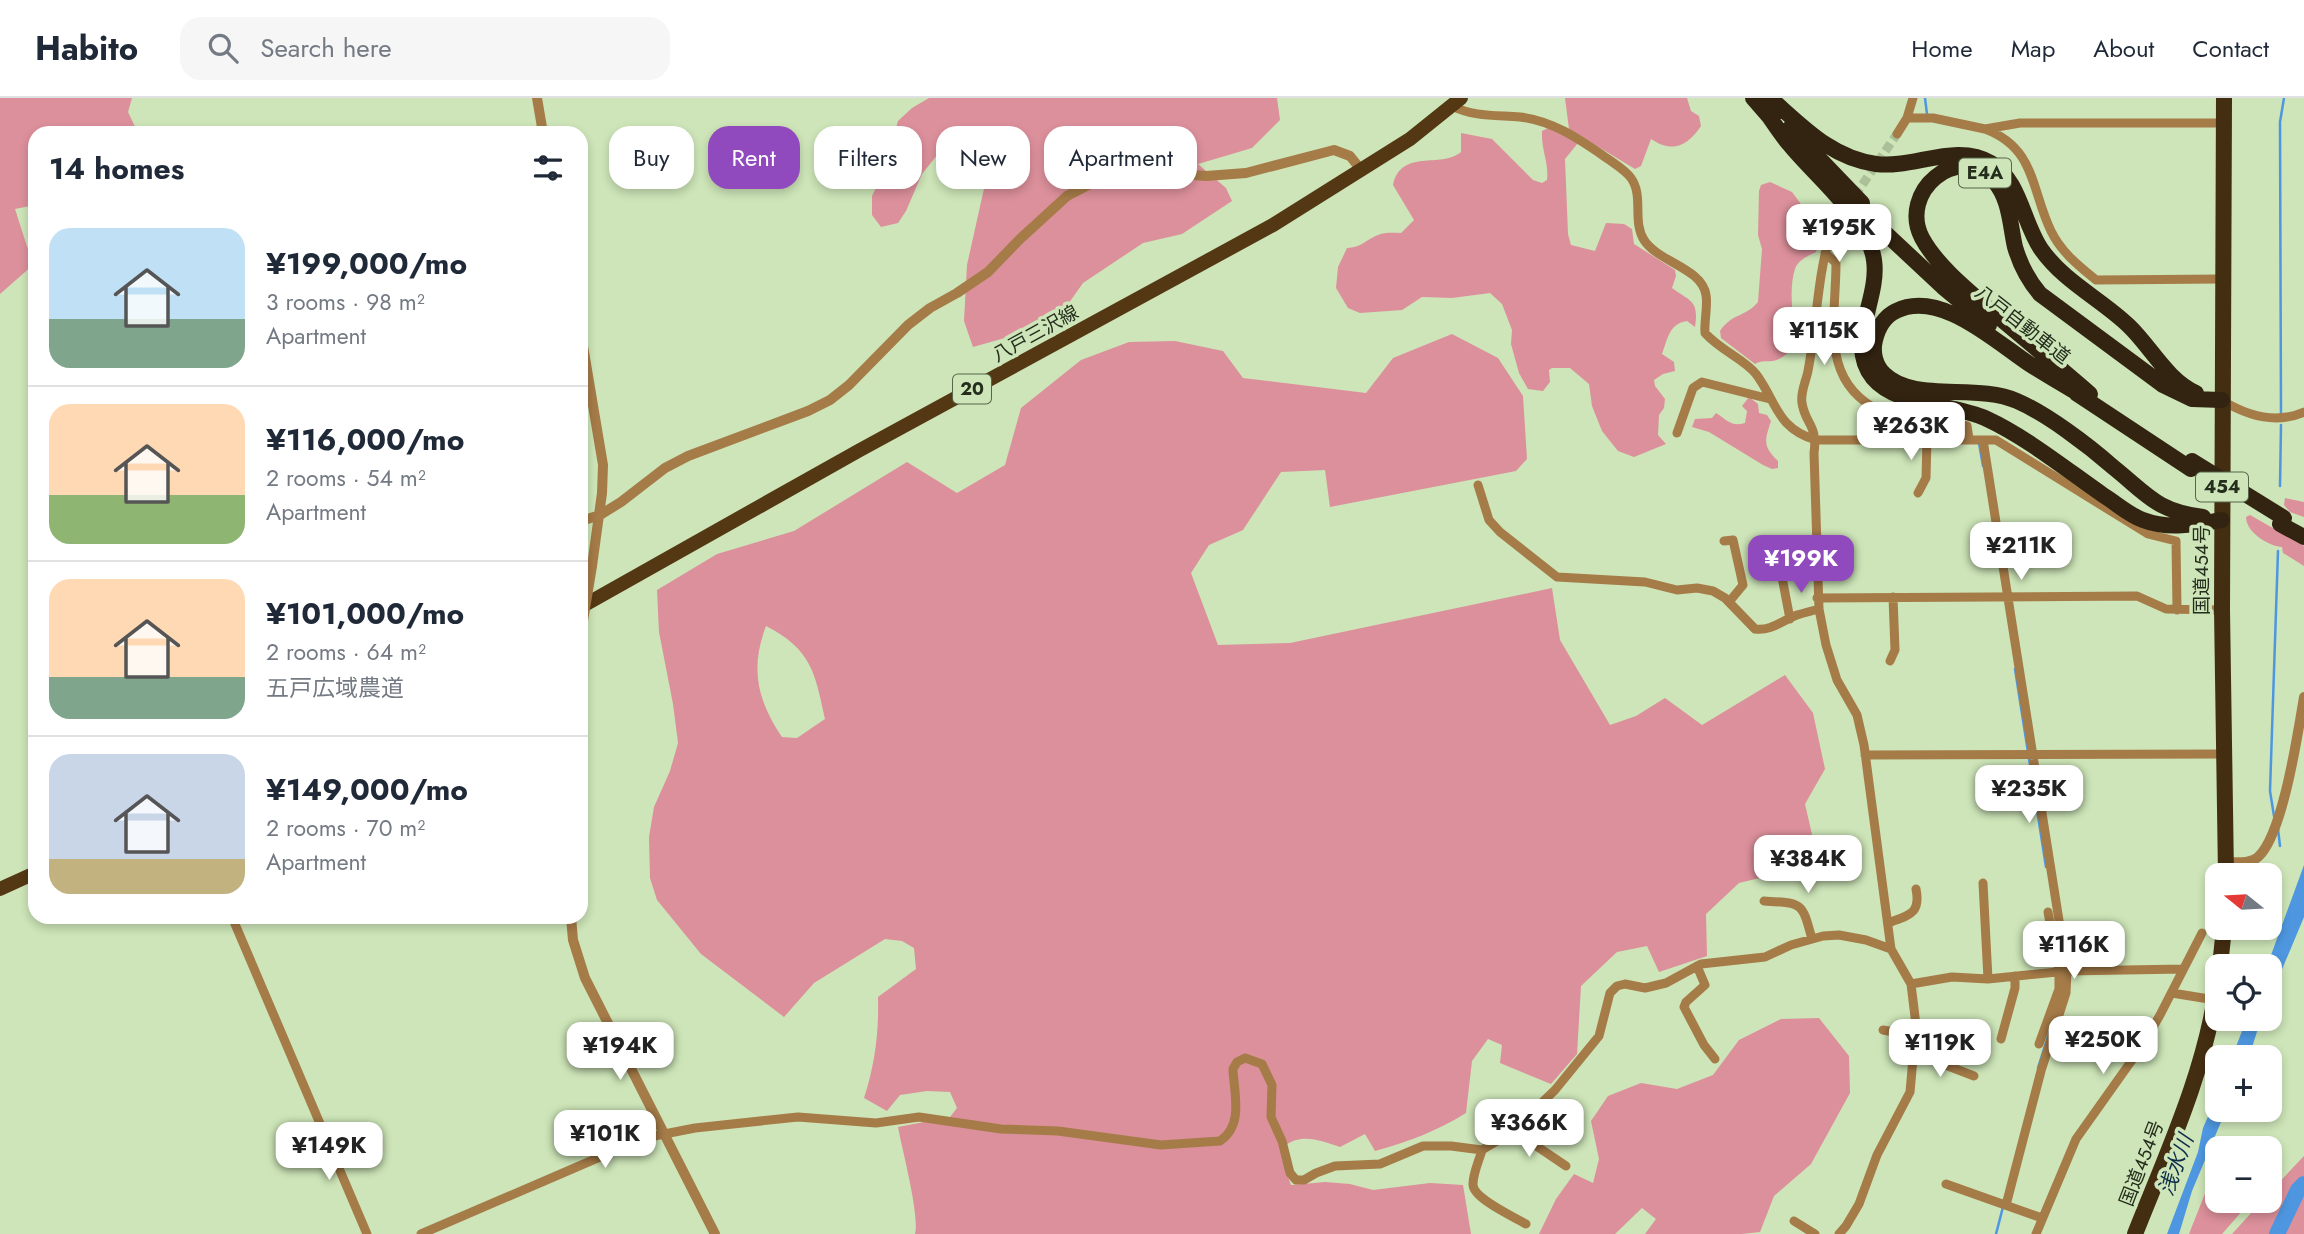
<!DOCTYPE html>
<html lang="en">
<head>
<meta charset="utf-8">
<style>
	body { margin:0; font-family:Jost,"Noto Sans JP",sans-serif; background:#f6f6f7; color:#1f2937; height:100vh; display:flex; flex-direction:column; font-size:26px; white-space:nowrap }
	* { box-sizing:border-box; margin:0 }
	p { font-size:23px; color:#747a83 }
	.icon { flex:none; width:38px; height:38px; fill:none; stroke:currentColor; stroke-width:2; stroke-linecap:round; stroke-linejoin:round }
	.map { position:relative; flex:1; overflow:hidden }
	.sheet { position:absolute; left:28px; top:28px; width:560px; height:798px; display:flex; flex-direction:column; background:#fff; border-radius:21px; box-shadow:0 4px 10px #0003 }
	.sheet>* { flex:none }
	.hud { position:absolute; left:609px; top:28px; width:665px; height:63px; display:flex; gap:14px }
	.needle { width:46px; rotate:288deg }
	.buttons { position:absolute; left:2205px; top:765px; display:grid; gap:14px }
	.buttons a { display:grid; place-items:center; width:77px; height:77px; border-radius:14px; background:#fff; box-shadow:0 4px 10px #0003; font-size:35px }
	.price { position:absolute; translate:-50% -60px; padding:0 16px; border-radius:14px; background:#fff; color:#222; font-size:23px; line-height:46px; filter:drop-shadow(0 2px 4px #0008) }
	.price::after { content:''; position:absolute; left:50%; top:42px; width:21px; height:16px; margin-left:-10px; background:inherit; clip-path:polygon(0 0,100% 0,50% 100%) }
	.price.selected { background:#914abd; color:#fff }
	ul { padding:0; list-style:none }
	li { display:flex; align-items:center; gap:21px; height:175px; padding:0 21px }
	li+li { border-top:2px solid #e0e1e3 }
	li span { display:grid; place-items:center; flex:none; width:196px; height:140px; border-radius:21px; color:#555 }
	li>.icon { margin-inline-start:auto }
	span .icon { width:84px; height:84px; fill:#fffc; stroke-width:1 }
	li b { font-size:30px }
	h2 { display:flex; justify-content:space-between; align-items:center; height:84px; padding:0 21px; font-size:30px }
	.pill { padding:0 24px; border-radius:21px; background:#fff; box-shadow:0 4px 10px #0003; font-size:24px; line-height:63px }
	.pill.selected { background:#914abd; color:#fff }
	header { display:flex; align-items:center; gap:42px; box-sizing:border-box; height:98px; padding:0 35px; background:#fff; border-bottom:2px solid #e0e1e3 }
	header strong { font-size:33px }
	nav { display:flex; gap:38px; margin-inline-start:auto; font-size:24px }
	.search { width:490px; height:63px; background:#f6f6f7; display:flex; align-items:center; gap:18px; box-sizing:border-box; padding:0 24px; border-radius:21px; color:#747a83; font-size:26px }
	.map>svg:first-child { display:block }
	.green { fill:#dc909b; fill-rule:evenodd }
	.water { fill:#4e97e0 }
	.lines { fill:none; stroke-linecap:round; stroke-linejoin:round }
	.stream { stroke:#4e97e0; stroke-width:2.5 }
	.river { stroke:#4e97e0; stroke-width:16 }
	.minor-tunnel { stroke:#abc099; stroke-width:9; stroke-dasharray:9 4.5; stroke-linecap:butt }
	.minor { stroke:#a57b48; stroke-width:9 }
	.tertiary { stroke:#a57b48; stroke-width:10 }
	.primary { stroke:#543813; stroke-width:14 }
	.trunk { stroke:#442e12; stroke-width:16 }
	.motorway { stroke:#332411; stroke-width:16 }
	.tertiary-bridge { stroke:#a57b48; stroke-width:10 }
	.motorway-bridge { stroke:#332411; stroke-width:16 }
	.labels { text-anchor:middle; stroke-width:7; stroke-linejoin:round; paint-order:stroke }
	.shield { fill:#cde5b8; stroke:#57654c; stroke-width:2 }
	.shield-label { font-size:18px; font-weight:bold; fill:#252e1d }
	.street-label { font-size:19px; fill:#252e1d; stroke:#cde5b8 }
	.water-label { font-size:21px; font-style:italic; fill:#0f2d4a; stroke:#cde5b8 }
</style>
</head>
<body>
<header>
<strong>Habito</strong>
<div class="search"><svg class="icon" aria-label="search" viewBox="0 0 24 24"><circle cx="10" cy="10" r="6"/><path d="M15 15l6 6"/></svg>Search here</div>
<nav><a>Home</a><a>Map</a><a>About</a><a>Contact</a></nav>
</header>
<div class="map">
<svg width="2304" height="1136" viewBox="0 0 2304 1136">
	<rect width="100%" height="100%" fill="#cde5b8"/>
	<path class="green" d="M0 0H132L128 14 138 35H35V107L15 111 33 167 0 196Z
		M929 0H1277L1280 22 1252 50 1198 66 1226 90 1232 103 1182 136 1143 145 1083 185 1066 209 1022 235 973 249 964 223 967 167 987 77 988 61 956 60 938 56 922 76 906 113 898 125 881 129 872 117V98L882 77 898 23 912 10Z
		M1565 0H1687L1691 13 1699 18 1701 28C1687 49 1672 55 1651 41L1641 68 1635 71 1569 31Z
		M1548 30 1566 38 1578 45 1565 61 1568 136 1571 147 1595 153 1606 125 1624 126 1632 131 1634 146 1675 172 1676 178 1672 190C1691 204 1699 202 1695 229L1687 223C1669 226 1668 240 1662 256L1674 264 1675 273 1663 276 1654 282 1655 288 1665 301 1664 310 1659 317 1658 337 1666 346 1634 359 1618 353 1602 333 1592 308 1589 286 1570 270H1552L1549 272 1550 284 1543 293 1528 291 1519 275 1511 246 1512 232 1502 206 1490 195 1452 200 1422 199 1402 212 1360 215 1348 210 1336 190 1338 169 1347 150C1361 150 1367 141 1378 137 1385 134 1394 135 1401 135L1414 122 1393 87C1401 50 1441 71 1461 54V35L1492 41 1533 82 1542 85 1547 82C1549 63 1541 53 1542 33Z
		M1770 84 1792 94 1812 121 1821 139 1816 154C1808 158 1798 162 1795 171 1789 189 1791 222 1800 238 1793 249 1787 260 1773 263 1766 264 1762 262 1755 266L1721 240 1720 233C1732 215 1746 219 1758 204L1762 151 1758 137 1759 93 1761 87Z
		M1452 236 1498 260 1523 298 1527 361 1516 373 1330 409 1325 372 1281 374 1243 432 1209 447 1191 475 1218 547 1290 545 1552 490 1560 542 1610 627 1636 618 1665 600 1702 627 1785 577 1813 615 1825 671 1805 706 1814 745 1812 777 1768 778 1739 785 1706 816 1707 858 1659 874 1647 848 1617 854 1581 888 1577 956 1551 986 1500 965 1502 947 1488 941 1472 963 1466 1015C1437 1033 1408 1044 1375 1053L1365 1036 1340 1049C1322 1043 1300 1034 1284 1049V1067L1291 1087 1325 1084 1350 1086 1373 1092 1430 1085 1463 1087 1471 1136H915C920 1118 902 1051 898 1029L950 1019 957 1010 950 994 927 993 900 997 887 1013 864 1000C875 966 879 934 878 899L916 871 914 850 902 843 885 841 814 885 784 919 701 856 657 802 650 780 649 739 654 709 670 673 678 645 673 606 659 534 657 492 717 456 794 433 907 364 957 395 1005 367 1021 310 1081 262 1129 244 1175 243 1223 253 1243 280 1366 295 1393 260ZM766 528C811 551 815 574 825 621L797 640 782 639C757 602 750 570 766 528Z
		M1749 299 1758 306 1759 315 1767 317 1771 323C1765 342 1762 348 1778 363V370L1772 371 1763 367 1709 334 1692 329 1695 321 1712 320 1716 315C1727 322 1731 329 1745 325L1747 313 1742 308Z
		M2285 400 2304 404V419L2290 414 2284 407Z
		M2250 417 2304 448V468L2283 455 2282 449C2268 448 2246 434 2246 419Z
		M1819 920 1849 958 1850 995 1811 1066 1774 1098 1760 1134 1742 1136H1645L1656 1121 1642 1110 1615 1136H1539L1556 1101 1574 1076 1593 1085 1599 1061 1591 1023 1608 998 1641 985 1677 991 1713 977 1739 942 1781 921Z
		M2304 1058V1136H2232L2262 1103 2270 1102V1094Z
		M2217 1065V1102L2251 1103 2222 1136H2189Z"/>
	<path class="water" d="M2304 767V819L2270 900V868H2267Z
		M2247 920 2261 921 2249 959H2232Z
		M2217 998V1012H2226L2192 1093 2179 1136H2167L2198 1054 2203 1030Z"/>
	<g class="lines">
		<path class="stream" d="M1925 0 1927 16
			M2281 317 2280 24 2284 0
			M1979 345 1983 368
			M2280 388 2281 327
			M2015 571 2046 769
			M2274 718 2270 693 2278 453
			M2278 731 2280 748
			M2038 970 2053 923
			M1996 1136 2003 1109"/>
		<path class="river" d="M2277 1136 2298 1092 2304 1086"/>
		<path class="minor-tunnel" d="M1832 131 1897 36"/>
		<path class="minor" d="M1452 8C1474 19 1496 17 1520 19 1555 23 1583 44 1611 63 1618 68 1626 73 1631 80 1644 98 1632 123 1644 142 1658 164 1702 170 1706 197 1708 209 1704 222 1705 235 1720 252 1744 261 1756 276 1777 304 1776 330 1816 342H1996L2148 436 2176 443 2177 512
			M1907 20H1933L1985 31 2020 25H2224
			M1985 31C2036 50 2031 92 2051 133 2061 154 2079 168 2096 182L2222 181
			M1897 36 1907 20 1913 0
			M1832 131C1817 176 1817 226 1808 273 1806 283 1800 295 1802 305 1805 326 1818 327 1814 355L1819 511 1826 547 1837 582 1857 617 1864 647 1891 851 1911 886 1916 927 1910 994 1877 1057 1859 1106 1846 1128 1839 1136
			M1825 155 1836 165C1836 222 1818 284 1882 314L1967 328 1969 341
			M2223 303C2248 318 2277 326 2304 314
			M1677 335 1693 290 1702 284 1770 301
			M1983 342 2067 873 2066 895 2041 973 2006 1107
			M1478 387 1489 422 1500 434 1557 479 1645 484 1677 492 1697 490 1713 493 1725 500 1755 531C1772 533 1781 523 1797 517 1804 515 1811 513 1819 511
			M1918 395 1926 380 1927 341
			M1724 443 1733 442 1743 487 1729 504
			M1782 479 1790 521
			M1817 500 2137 498 2166 511 2222 512
			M1890 563 1895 552 1893 499
			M1865 657 2224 656
			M1983 785 1988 881
			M1764 803C1803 805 1802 804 1812 841
			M232 819 367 1136
			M1888 825C1909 817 1921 816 1916 791
			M1697 868 1705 887 1686 904 1684 909 1704 947 1715 961
			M1911 886 1952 879 1988 881 2067 873 2183 871
			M2172 895 2215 902
			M1883 932 1915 938
			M2001 941 2015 890V878
			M2039 946 2059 891V874L2048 814
			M1914 955 1974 978
			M1518 1027 1535 1047 1566 1068
			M1482 1052C1479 1063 1473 1075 1473 1086 1472 1100 1514 1119 1526 1126
			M1946 1086 2042 1120
			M1794 1123 1815 1136
			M421 1136 644 1040 695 1030 798 1019 876 1025 919 1019 1001 1031 1058 1033 1161 1047 1220 1043C1244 1027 1234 996 1233 971L1237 964 1245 960 1262 966 1272 987 1271 1019 1282 1043 1290 1075 1296 1082H1304L1316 1075 1335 1068 1380 1066 1423 1048H1451L1482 1052 1509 1036 1555 992 1599 938 1610 895 1617 888 1625 886 1645 890 1666 885 1701 866 1765 859 1791 847 1823 838 1839 837 1866 842 1891 851
			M2036 1136 2076 1041 2142 948 2160 917 2202 835"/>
		<path class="tertiary" d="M537 0 543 35
			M581 236 603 367 602 395 592 468
			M581 423 600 417 621 404 665 370 688 358 808 313 830 302 849 287 908 227 930 210 957 195 988 174 1020 141 1067 98 1088 87 1111 79 1168 75 1206 78 1246 75 1334 52 1350 58 1362 73
			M2226 764C2236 764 2250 766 2258 759 2283 737 2298 634 2304 599
			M571 819 573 842 585 880 715 1136"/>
		<path class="primary" d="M581 509 860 352 1273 127 1410 41 1461 0
			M0 791 35 775"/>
		<path class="trunk" d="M2224 0 2222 512 2226 777
			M2220 868 2224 830
			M2135 1136C2167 1055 2205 974 2217 887"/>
		<path class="motorway" d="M1753 0 1773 23
			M1770 0C1802 28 1831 60 1876 66 1913 71 1956 44 1991 65 2020 82 2023 125 2041 151 2064 184 2101 201 2129 228 2151 249 2167 282 2196 295
			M1768 17C1775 27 1782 38 1790 47 1816 79 1868 120 1874 162 1880 201 1845 245 1873 280 1897 309 1954 305 1987 321 2026 339 2067 372 2103 397 2116 405 2129 417 2143 422 2169 432 2196 426 2222 422
			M1790 30 1862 105
			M1850 102 1943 189 1989 227
			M2074 293C2059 284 2043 275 2028 265 1995 243 1939 191 1896 213 1885 218 1878 230 1875 242 1872 254 1875 267 1884 276 1913 305 1976 285 2017 303 2047 316 2088 347 2113 369 2148 397 2156 413 2203 419
			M2076 295 2191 371
			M2090 296C2060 270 2030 245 2000 220 1975 198 1938 170 1922 140 1898 94 1958 43 1994 83 2010 101 2010 127 2015 149 2020 166 2028 182 2040 196L2163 287 2192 301 2222 302
			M2280 426 2304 439"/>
		<path class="tertiary-bridge" d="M581 535 592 468"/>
		<path class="motorway-bridge" d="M2192 363 2284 420"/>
	</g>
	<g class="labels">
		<g class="shield">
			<rect x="1959" y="60.5" width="52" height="29" rx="5"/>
			<rect x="953" y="276.5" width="38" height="29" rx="5"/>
			<rect x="2196" y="374.5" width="52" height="29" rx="5"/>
		</g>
		<g class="shield-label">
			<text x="1985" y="81">E4A</text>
			<text x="972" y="297">20</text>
			<text x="2222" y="395">454</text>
		</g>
		<g class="street-label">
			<text transform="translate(2023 226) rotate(38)" y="7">八戸自動車道</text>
			<text transform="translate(1035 235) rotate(-29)" y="7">八戸三沢線</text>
			<text transform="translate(2201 472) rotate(-90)" y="7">国道454号</text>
			<text transform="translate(2141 1065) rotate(-69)" y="7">国道454号</text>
		</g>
		<g class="water-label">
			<text transform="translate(2176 1067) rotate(-70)" y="7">浅水川</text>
		</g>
	</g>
</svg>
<div class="buttons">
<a><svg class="needle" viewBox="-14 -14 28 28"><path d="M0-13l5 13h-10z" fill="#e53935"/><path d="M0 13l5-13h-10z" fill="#747a83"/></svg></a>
<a><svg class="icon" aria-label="locate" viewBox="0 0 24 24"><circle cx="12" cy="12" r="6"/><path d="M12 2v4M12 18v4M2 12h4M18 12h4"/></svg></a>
<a>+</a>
<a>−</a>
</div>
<b class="price" style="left:1839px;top:166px">¥195K</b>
<b class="price" style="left:1824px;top:269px">¥115K</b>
<b class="price" style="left:1911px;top:364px">¥263K</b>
<b class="price" style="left:2021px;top:484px">¥211K</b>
<b class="price selected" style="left:1801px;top:497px">¥199K</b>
<b class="price" style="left:2029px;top:727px">¥235K</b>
<b class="price" style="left:1808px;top:797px">¥384K</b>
<b class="price" style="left:2074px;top:883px">¥116K</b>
<b class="price" style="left:2103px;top:978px">¥250K</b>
<b class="price" style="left:1940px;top:981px">¥119K</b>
<b class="price" style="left:620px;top:984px">¥194K</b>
<b class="price" style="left:1529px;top:1061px">¥366K</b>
<b class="price" style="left:605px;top:1072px">¥101K</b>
<b class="price" style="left:329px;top:1084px">¥149K</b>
<div class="hud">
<a class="pill">Buy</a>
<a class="pill selected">Rent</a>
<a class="pill">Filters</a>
<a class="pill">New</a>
<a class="pill">Apartment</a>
</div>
<section class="sheet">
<h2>14 homes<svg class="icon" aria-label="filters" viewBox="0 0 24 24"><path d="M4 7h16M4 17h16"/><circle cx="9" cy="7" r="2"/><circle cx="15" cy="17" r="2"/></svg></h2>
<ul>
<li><span style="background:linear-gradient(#bfe0f5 65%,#7fa58c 0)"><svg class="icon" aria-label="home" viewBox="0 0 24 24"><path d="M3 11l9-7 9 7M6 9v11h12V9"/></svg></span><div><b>¥199,000/mo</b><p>3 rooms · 98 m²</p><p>Apartment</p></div></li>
<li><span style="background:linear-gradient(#ffd9b3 65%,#8fb573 0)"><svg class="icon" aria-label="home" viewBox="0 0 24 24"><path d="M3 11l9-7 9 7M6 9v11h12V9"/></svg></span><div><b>¥116,000/mo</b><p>2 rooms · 54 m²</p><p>Apartment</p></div></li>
<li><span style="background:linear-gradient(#ffd9b3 70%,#7fa58c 0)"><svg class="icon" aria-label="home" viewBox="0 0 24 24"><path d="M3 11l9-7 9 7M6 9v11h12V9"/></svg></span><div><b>¥101,000/mo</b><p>2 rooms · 64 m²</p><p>五戸広域農道</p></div></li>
<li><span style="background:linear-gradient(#c9d6e8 75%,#c2b280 0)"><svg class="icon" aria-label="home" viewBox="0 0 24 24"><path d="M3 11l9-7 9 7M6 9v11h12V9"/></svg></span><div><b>¥149,000/mo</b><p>2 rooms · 70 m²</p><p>Apartment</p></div></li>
</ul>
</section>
</div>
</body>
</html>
